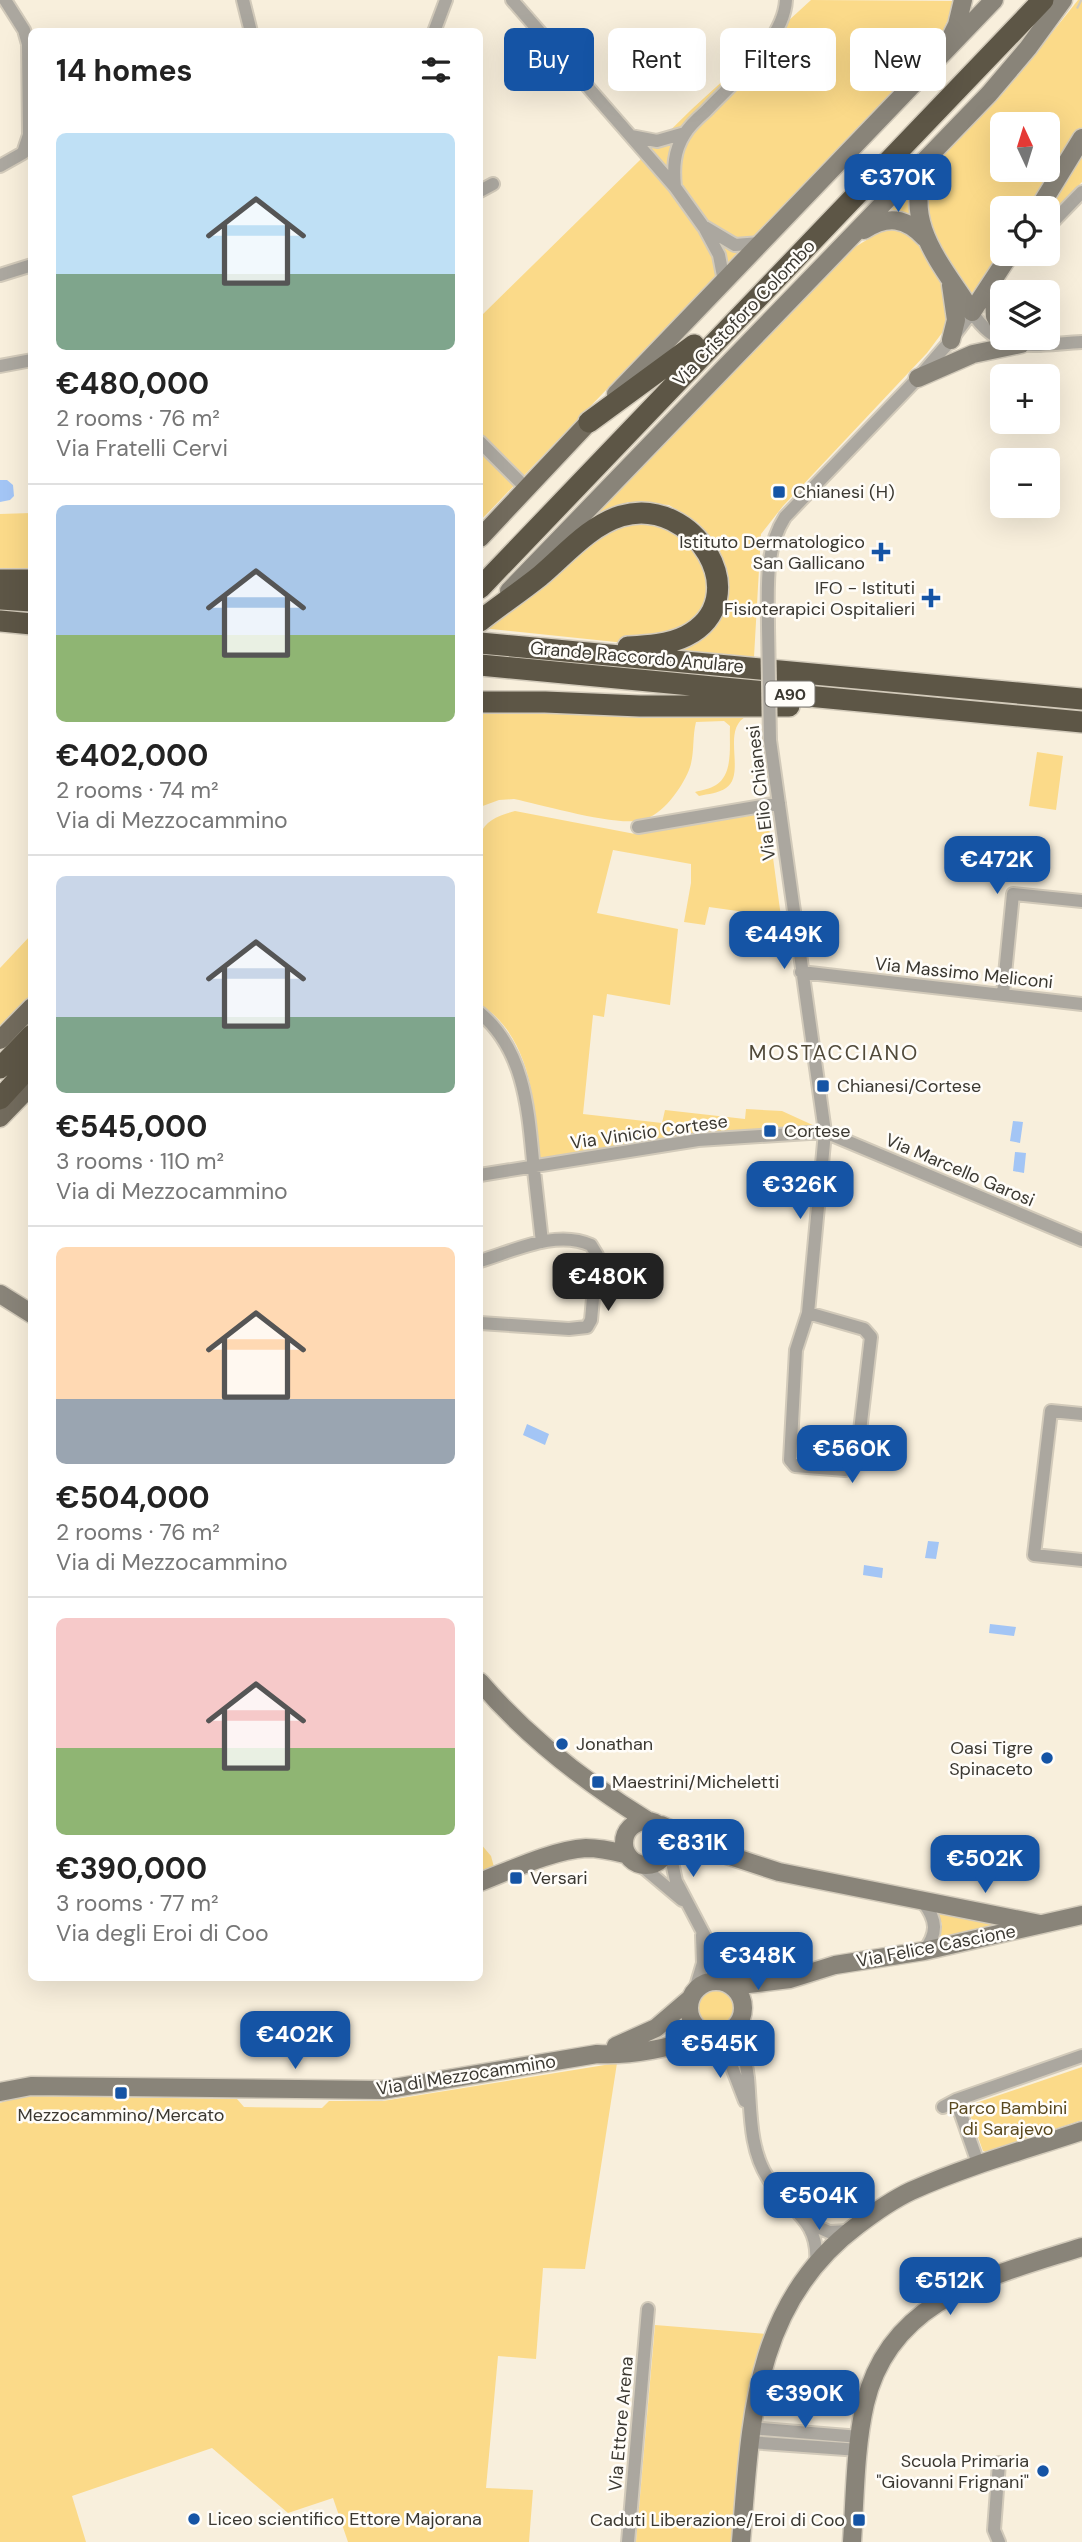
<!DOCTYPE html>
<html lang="en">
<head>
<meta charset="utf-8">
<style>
	body { margin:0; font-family:"DM Sans",sans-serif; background:#f6f6f6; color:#222; height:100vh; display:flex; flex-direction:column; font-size:26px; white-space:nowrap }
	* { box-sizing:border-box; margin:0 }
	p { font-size:23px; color:#767676 }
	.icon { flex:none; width:38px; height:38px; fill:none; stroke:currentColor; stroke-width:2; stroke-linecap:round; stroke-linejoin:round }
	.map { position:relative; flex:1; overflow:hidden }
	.drawer { position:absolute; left:28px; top:28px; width:455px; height:1953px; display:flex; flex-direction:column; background:#fff; border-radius:10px; box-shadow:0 7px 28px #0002 }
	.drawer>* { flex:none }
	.hud { position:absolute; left:504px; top:28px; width:472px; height:63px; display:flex; gap:14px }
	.needle { width:46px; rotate:356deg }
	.fabs { position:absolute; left:990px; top:112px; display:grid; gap:14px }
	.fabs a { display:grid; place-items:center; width:70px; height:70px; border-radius:10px; background:#fff; box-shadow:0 7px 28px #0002; font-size:35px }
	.price { position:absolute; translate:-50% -60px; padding:0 16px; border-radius:14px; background:#1554a5; color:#fff; font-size:23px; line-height:46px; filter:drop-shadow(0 2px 4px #0008) }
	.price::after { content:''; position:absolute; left:50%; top:42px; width:21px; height:16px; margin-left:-10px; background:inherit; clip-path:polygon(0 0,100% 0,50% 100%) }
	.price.on { background:#222; color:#fff }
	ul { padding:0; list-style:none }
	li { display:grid; align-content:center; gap:14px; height:371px; padding:0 28px }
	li+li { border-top:2px solid #e0e0e0 }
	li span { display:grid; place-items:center; height:217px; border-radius:10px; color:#555 }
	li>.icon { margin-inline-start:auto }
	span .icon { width:126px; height:126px; fill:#fffc; stroke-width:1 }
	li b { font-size:30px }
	h2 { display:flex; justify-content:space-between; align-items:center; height:84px; padding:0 28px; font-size:30px }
	.chip { padding:0 24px; border-radius:10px; background:#fff; box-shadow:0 7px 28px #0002; font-size:24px; line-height:63px }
	.chip.on { background:#1554a5; color:#fff }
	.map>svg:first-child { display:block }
	.green { fill:#fbda89; fill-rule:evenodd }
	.water { fill:#a3c5f5 }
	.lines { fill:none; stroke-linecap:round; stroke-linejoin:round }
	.secondary-tunnel { stroke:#d2caba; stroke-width:18; stroke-dasharray:18 9; stroke-linecap:butt }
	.street-casing { stroke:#d2caba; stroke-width:16 }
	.secondary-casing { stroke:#d2caba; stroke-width:21 }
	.primary-casing { stroke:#d2caba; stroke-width:21 }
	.highway-casing { stroke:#d2caba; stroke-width:24 }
	.street { stroke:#aba79f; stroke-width:12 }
	.secondary { stroke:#898479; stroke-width:18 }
	.primary { stroke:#726b5d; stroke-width:18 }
	.highway { stroke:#5d5646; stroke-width:21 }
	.street-bridge-casing { stroke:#d2caba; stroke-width:16; stroke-linecap:butt }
	.street-bridge { stroke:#aba79f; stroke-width:12 }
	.poi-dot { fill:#1554a5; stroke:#fffdf9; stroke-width:2.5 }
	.labels { text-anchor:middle; stroke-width:5; stroke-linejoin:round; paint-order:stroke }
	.shield { fill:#fffdf9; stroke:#76736d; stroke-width:2 }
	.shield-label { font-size:16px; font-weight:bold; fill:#3b3831 }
	.street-label { font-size:18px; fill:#3b3831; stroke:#fffdf9 }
	.poi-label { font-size:18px; fill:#3b3831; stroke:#fffdf9; text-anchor:start }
	.park-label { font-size:18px; fill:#59481e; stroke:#fffdf9 }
	.quarter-label { font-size:21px; letter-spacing:2px; fill:#514a3a; stroke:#fffdf9 }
</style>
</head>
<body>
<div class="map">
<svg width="1082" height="2542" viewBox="0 0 1082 2542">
	<rect width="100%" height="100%" fill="#f8efdc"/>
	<path class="green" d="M811 0 957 1 934 49 480 521V317L692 109Z
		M1078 0H1082V182L1048 217V208H1003V248L989 270 927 353 783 506 761 534 754 657 682 651 703 632 726 576 720 551 698 523 669 505 628 502 569 537 845 253 890 226 910 230 920 248 935 238C926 203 924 185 943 153L1035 54ZM1003 124H1048V170H1003Z
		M911 184 912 216 901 211 886 210Z
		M31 513V582L0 572V514Z
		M651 518 698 544 711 587 693 625 635 644 482 628 604 531Z
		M492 710 747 716C720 729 747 774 726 788 719 793 708 794 699 796L695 792C702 790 710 789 716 785 734 774 729 744 730 726L724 721 696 722C692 737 695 755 689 770 681 789 663 815 642 820 617 827 543 805 514 799L499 800 480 807V711Z
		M1037 752 1063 756 1056 810 1029 806Z
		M515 811 635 834 767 813 781 917 709 907 705 925 684 922 691 883V864L613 850 597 913 678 929 670 1005 607 994 604 1017 593 1015 583 1114 662 1123 665 1110 745 1119 746 1109 782 1111 817 1127 539 1161C535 1105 532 1038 480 1004V835C485 820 500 815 515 811Z
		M31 935V997L0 1030V968Z
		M480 1843 491 1856 494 1867 480 1872Z
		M938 1912 1005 1924 938 1940 942 1925Z
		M695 2010a21 21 0 1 1 42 0a21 21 0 1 1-42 0Z
		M617 2063 585 2269 543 2268 536 2359 498 2356 486 2488 533 2490 529 2542H348L333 2498 288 2513 212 2448 72 2496 86 2542H0V2103L20 2096H31L237 2099 244 2107 322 2108 329 2101H383Z
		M1082 2067V2120L987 2152 983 2151 967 2106Z
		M655 2325 766 2334C738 2401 738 2471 733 2542H636Z"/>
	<path class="water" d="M0 480H7L13 485 14 496 10 500 0 502Z
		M1013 1121 1023 1122 1020 1143 1010 1141Z
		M1015 1152 1026 1153 1024 1173 1013 1171Z
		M527 1424 549 1434 545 1445 523 1435Z
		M928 1541 939 1542 936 1559 925 1558Z
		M864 1565 883 1568 882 1578 863 1575Z
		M990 1624 1016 1627 1014 1636 989 1633Z"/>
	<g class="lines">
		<path class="secondary-tunnel" d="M1080 0 1082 1"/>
		<defs>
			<path id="street" d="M243 0 251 32
				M512 0 675 187 703 226 735 245 760 243
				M434 32 446 0
				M631 136 657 141 685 133
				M0 166 23 153 29 135 28 44 24 30 5 0
				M675 187C673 168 674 151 684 135 689 126 698 118 706 111 733 82 784 41 786 0
				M480 191 493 184
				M1048 227 1082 192
				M705 229 719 255 724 281
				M0 275 32 265
				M0 366 32 360
				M480 442 526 488
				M768 627C768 590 764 550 785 517L918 378 951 340 972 312C999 356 1037 344 1082 342
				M770 740 825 1132 808 1313 796 1350 790 1460 795 1466 845 1470 851 1466 858 1448 871 1337 864 1329 808 1313
				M638 827 779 803
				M801 972 1082 1004
				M1003 994 1013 894 1082 901
				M480 1013C524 1050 528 1108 533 1161 536 1188 539 1215 542 1242
				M480 1175 698 1140 825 1132 1082 1240
				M480 1261C514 1251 556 1229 591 1245L597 1255 591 1320 587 1327 569 1329 480 1323
				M1082 1414 1051 1411 1034 1555 1082 1560
				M669 1848 676 1881 730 1984
				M638 1863 682 1900
				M923 1902C937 1920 938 1933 924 1951
				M694 1993 703 1963 702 1935
				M741 2019C742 2039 745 2059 748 2078 751 2111 749 2149 768 2178 788 2210 820 2219 816 2263
				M709 2035 728 2057 745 2101
				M956 2100 979 2166
				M943 2107 956 2100 1082 2056
				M807 2222 829 2232 849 2231
				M750 2428 860 2437
				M749 2442 859 2450
				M628 2542 648 2309
				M999 2542 994 2530 999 2463"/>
			<path id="secondary" d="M950 39 957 25 963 0
				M927 163C900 222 942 264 972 312L1010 254
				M1039 208 1082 138
				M864 230C887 215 906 217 925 238
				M993 280 995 316 1003 331
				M951 340 956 320 951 285
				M918 378 973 354 1021 344
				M616 394 994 0
				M509 591 989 94 1028 48 1063 0
				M0 1294 32 1314
				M480 1682C528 1738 585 1782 648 1821
				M624 1843a22 22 0 1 1 44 0a22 22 0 1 1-44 0Z
				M661 1825 727 1855 779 1872 1040 1924
				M480 1882C511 1870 553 1850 586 1848 600 1848 613 1851 625 1854
				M689 2008a27 27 0 1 1 54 0a27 27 0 1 1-54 0Z
				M732 1986 790 1979 835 1965 924 1951 1082 1915
				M616 2046 656 2028 691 1998
				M0 2092 31 2086 382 2090 597 2054C627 2056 679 2048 705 2033
				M741 2542C751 2422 752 2304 858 2225 875 2212 892 2200 911 2191 966 2166 1025 2150 1082 2131
				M852 2542C855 2497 855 2448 865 2404 890 2297 992 2276 1082 2247"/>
			<path id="primary" d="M480 538 589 422
				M0 1040 32 1007
				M0 1118 32 1085"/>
			<path id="highway" d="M589 422 694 345
				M0 580H32
				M480 588 1043 0
				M0 599 32 601
				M0 621 32 624
				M480 621C499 606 520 592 540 576 565 555 589 526 621 516 694 494 758 599 686 636 668 645 647 646 628 647
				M480 643 1082 699
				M480 665 1082 722
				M480 702H545L640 706H789
				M0 1068 32 1035
				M0 1099 21 1076 32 1058"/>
		</defs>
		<use href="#street" class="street-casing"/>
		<use href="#secondary" class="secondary-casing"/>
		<use href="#primary" class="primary-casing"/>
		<use href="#highway" class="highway-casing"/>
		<use href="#street" class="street"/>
		<use href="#secondary" class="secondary"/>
		<use href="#primary" class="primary"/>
		<use href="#highway" class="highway"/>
		<defs>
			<path id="street-bridge" d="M768 627 770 740"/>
		</defs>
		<use href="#street-bridge" class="street-bridge-casing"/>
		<use href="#street-bridge" class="street-bridge"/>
	</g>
	<g class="poi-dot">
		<rect x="772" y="485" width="14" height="14" rx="3.5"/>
		<path d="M877.5 541.5h7v7h7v7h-7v7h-7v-7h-7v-7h7z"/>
		<path d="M927.5 587.5h7v7h7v7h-7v7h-7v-7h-7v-7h7z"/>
		<rect x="816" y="1079" width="14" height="14" rx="3.5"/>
		<rect x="763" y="1124" width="14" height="14" rx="3.5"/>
		<circle cx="562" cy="1744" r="7"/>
		<circle cx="1047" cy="1758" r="7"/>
		<rect x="591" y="1775" width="14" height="14" rx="3.5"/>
		<rect x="509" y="1871" width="14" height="14" rx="3.5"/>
		<rect x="114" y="2086" width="14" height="14" rx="3.5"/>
		<circle cx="1043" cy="2471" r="7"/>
		<circle cx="194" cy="2519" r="7"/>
		<rect x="852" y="2513" width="14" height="14" rx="3.5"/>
	</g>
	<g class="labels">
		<rect class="shield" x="765.5" y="681.5" width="49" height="25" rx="5"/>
		<g class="shield-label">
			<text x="790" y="700">A90</text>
		</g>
		<g class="street-label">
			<text transform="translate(744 313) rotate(-46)" y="6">Via Cristoforo Colombo</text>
			<text transform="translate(637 657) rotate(5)" y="6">Grande Raccordo Anulare</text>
			<text transform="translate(761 793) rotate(-97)" y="6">Via Elio Chianesi</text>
			<text transform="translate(964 973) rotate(6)" y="6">Via Massimo Meliconi</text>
			<text transform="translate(649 1132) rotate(-8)" y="6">Via Vinicio Cortese</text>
			<text transform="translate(960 1170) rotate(23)" y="6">Via Marcello Garosi</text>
			<text transform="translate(936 1946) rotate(-11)" y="6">Via Felice Cascione</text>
			<text transform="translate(466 2075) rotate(-9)" y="6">Via di Mezzocammino</text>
			<text transform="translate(621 2424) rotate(-85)" y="6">Via Ettore Arena</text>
		</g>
		<g class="poi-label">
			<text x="793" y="498">Chianesi (H)</text>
			<text x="865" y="548" text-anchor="end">Istituto Dermatologico<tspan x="865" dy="21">San Gallicano</tspan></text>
			<text x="915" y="594" text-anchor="end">IFO - Istituti<tspan x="915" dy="21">Fisioterapici Ospitalieri</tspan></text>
			<text x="837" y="1092">Chianesi/Cortese</text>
			<text x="784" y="1137">Cortese</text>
			<text x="576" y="1750">Jonathan</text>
			<text x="1033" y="1754" text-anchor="end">Oasi Tigre<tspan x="1033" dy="21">Spinaceto</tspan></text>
			<text x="612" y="1788">Maestrini/Micheletti</text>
			<text x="530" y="1884">Versari</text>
			<text x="121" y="2121" text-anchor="middle">Mezzocammino/Mercato</text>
			<text x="1029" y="2467" text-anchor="end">Scuola Primaria<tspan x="1029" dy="21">"Giovanni Frignani"</tspan></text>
			<text x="208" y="2525">Liceo scientifico Ettore Majorana</text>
			<text x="845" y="2526" text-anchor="end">Caduti Liberazione/Eroi di Coo</text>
		</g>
		<g class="park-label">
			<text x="1008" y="2114">Parco Bambini<tspan x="1008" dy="21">di Sarajevo</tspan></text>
		</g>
		<g class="quarter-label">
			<text x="834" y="1060">MOSTACCIANO</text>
		</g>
	</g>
</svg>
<div class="fabs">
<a><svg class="needle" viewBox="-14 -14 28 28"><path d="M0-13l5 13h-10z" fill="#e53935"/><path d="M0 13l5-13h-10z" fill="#767676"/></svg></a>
<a><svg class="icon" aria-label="locate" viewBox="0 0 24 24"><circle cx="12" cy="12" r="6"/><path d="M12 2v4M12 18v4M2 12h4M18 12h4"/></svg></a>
<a><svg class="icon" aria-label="layers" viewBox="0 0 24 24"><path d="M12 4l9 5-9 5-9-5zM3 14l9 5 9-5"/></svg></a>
<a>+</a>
<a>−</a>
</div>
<b class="price" style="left:898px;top:214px">€370K</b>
<b class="price" style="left:997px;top:896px">€472K</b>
<b class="price" style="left:784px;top:971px">€449K</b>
<b class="price" style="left:800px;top:1221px">€326K</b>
<b class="price on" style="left:608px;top:1313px">€480K</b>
<b class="price" style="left:852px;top:1485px">€560K</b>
<b class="price" style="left:693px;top:1879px">€831K</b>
<b class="price" style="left:985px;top:1895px">€502K</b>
<b class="price" style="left:758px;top:1992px">€348K</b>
<b class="price" style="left:295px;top:2071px">€402K</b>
<b class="price" style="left:720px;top:2080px">€545K</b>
<b class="price" style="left:819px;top:2232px">€504K</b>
<b class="price" style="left:950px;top:2317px">€512K</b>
<b class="price" style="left:805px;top:2430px">€390K</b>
<div class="hud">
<a class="chip on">Buy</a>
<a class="chip">Rent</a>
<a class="chip">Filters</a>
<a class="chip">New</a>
</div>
<section class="drawer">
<h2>14 homes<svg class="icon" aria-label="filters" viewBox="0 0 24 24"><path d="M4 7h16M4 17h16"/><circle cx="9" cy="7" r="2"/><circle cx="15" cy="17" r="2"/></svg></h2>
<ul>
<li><span style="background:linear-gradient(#bfe0f5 65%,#7fa58c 0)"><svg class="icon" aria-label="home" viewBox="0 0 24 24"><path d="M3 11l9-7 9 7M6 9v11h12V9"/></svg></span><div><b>€480,000</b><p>2 rooms · 76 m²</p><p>Via Fratelli Cervi</p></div></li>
<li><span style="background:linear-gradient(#a9c7e8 60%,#8fb573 0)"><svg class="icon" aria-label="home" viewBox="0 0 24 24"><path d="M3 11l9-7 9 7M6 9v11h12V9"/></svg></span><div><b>€402,000</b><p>2 rooms · 74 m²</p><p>Via di Mezzocammino</p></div></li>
<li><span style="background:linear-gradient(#c9d6e8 65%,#7fa58c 0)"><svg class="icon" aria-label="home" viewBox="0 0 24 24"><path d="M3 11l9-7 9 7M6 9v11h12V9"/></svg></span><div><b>€545,000</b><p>3 rooms · 110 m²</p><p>Via di Mezzocammino</p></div></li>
<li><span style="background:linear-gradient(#ffd9b3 70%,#9aa5b1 0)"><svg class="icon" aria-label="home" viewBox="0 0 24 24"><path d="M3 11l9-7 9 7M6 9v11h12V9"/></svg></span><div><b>€504,000</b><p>2 rooms · 76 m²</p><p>Via di Mezzocammino</p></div></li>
<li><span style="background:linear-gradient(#f6c9c9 60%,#8fb573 0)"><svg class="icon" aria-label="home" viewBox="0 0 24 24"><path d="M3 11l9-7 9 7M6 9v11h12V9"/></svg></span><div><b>€390,000</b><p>3 rooms · 77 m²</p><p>Via degli Eroi di Coo</p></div></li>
</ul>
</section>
</div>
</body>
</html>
